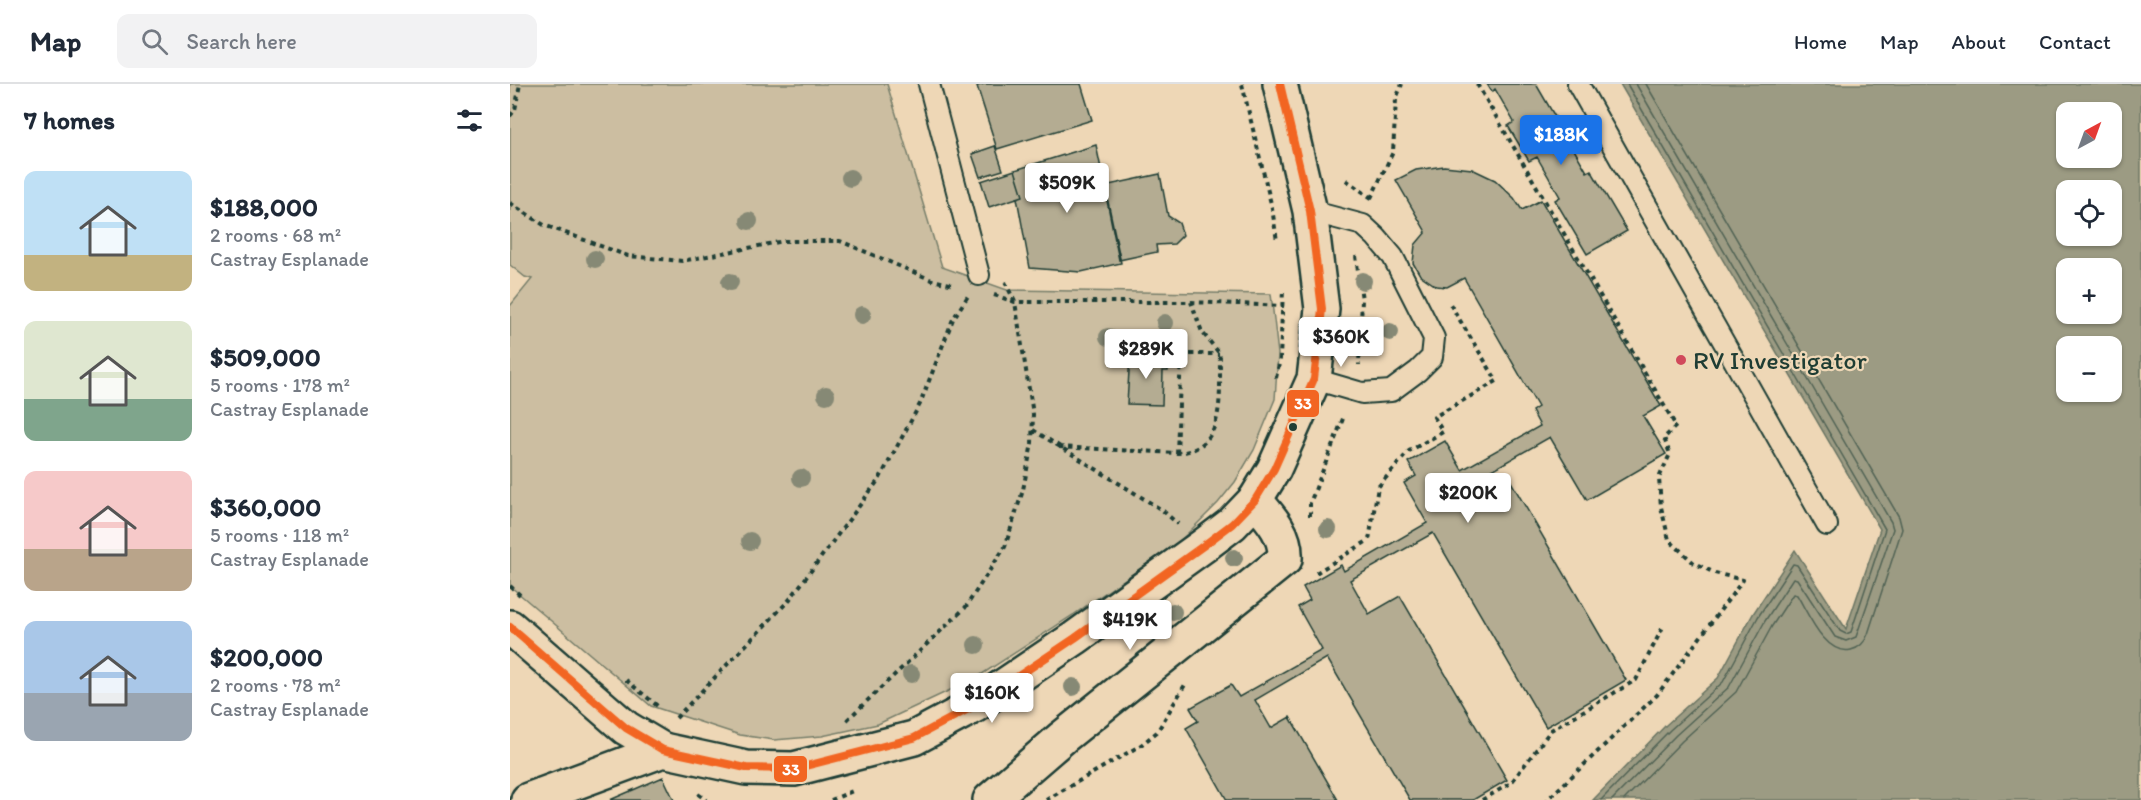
<!DOCTYPE html>
<html lang="en">
<head>
<meta charset="utf-8">
<style>
	body { margin:0; font-family:Itim,sans-serif; background:#f2f2f3; color:#1f2937; height:100vh; display:flex; flex-direction:column; font-size:22px; white-space:nowrap }
	* { box-sizing:border-box; margin:0 }
	p { font-size:20px; color:#747a83 }
	.icon { flex:none; width:33px; height:33px; fill:none; stroke:currentColor; stroke-width:2; stroke-linecap:round; stroke-linejoin:round }
	.map { position:relative; flex:1; overflow:hidden }
	.side { display:flex; flex-direction:column; background:#fff; width:510px }
	.side>* { flex:none }
	.needle { width:39px; rotate:41deg }
	.controls { position:absolute; left:1546px; top:18px; display:grid; gap:12px }
	.controls a { display:grid; place-items:center; width:66px; height:66px; border-radius:12px; background:#fff; box-shadow:0 2px 4px #0004; font-size:30px }
	.price { position:absolute; translate:-50% -51px; padding:0 14px; border-radius:6px; background:#fff; color:#222; font-size:20px; line-height:39px; filter:drop-shadow(0 2px 3px #0008) }
	.price::after { content:''; position:absolute; left:50%; top:36px; width:18px; height:14px; margin-left:-9px; background:inherit; clip-path:polygon(0 0,100% 0,50% 100%) }
	.price.selected { background:#1a73e8; color:#fff }
	ul { padding:0; list-style:none }
	li { display:flex; align-items:center; gap:18px; height:150px; padding:0 24px }
	li span { display:grid; place-items:center; flex:none; width:168px; height:120px; border-radius:12px; color:#555 }
	li>.icon { margin-inline-start:auto }
	span .icon { width:72px; height:72px; fill:#fffc; stroke-width:1 }
	li b { font-size:26px }
	h2 { display:flex; justify-content:space-between; align-items:center; height:72px; padding:0 24px; font-size:26px }
	header { display:flex; align-items:center; gap:36px; box-sizing:border-box; height:84px; padding:0 30px; background:#fff; border-bottom:2px solid #e0e1e3 }
	header strong { font-size:28px }
	nav { display:flex; gap:33px; margin-inline-start:auto; font-size:21px }
	.search { width:420px; height:54px; background:#f2f2f3; display:flex; align-items:center; gap:15px; box-sizing:border-box; padding:0 21px; border-radius:12px; color:#747a83; font-size:22px }
	main { display:flex; flex:1; min-height:0 }
	.map>svg:first-child { display:block }
	.green { fill:#ccbea1; stroke:#767e6a; stroke-width:1.5 }
	.water { fill:#9c9b83; stroke:#6a7563; stroke-width:1.5; fill-rule:evenodd }
	.lines { fill:none; stroke-linecap:round; stroke-linejoin:round }
	.shore { stroke:#516354; stroke-width:1.5 }
	.building { fill:#b4ac92; stroke:#1f3d34; stroke-width:1.5 }
	.service-casing { stroke:#1f3d34; stroke-width:24 }
	.minor-casing { stroke:#1f3d34; stroke-width:38 }
	.tertiary-casing { stroke:#1f3d34; stroke-width:38 }
	.path { stroke:#1f3d34; stroke-width:4; stroke-dasharray:4.5 4.5; stroke-linecap:butt }
	.service { stroke:#eed7b6; stroke-width:20 }
	.minor { stroke:#eed7b6; stroke-width:33 }
	.tertiary { stroke:#eed7b6; stroke-width:33 }
	.bus-1-casing { stroke:#eed7b6; stroke-width:12 }
	.bus-1 { stroke:#f26522; stroke-width:8 }
	.tree { fill:#868975 }
	.poi-dot { fill:#d1495b; stroke:#eed7b6; stroke-width:2 }
	.bus-dot { fill:#1f3d34; stroke:#eed7b6; stroke-width:2 }
	.labels { text-anchor:middle; stroke-width:4.5; stroke-linejoin:round; paint-order:stroke }
	.poi-label { font-size:26px; fill:#1f3d34; stroke:#eed7b6; text-anchor:start }
	.line-badge { stroke:#eed7b6; stroke-width:2 }
	.badge-label { font-size:16px; text-anchor:middle; font-weight:bold; fill:#fff }
</style>
</head>
<body>
<header>
<strong>Map</strong>
<div class="search"><svg class="icon" aria-label="search" viewBox="0 0 24 24"><circle cx="10" cy="10" r="6"/><path d="M15 15l6 6"/></svg>Search here</div>
<nav><a>Home</a><a>Map</a><a>About</a><a>Contact</a></nav>
</header>
<main>
<section class="side">
<h2>7 homes<svg class="icon" aria-label="filters" viewBox="0 0 24 24"><path d="M4 7h16M4 17h16"/><circle cx="9" cy="7" r="2"/><circle cx="15" cy="17" r="2"/></svg></h2>
<ul>
<li><span style="background:linear-gradient(#bfe0f5 70%,#c2b280 0)"><svg class="icon" aria-label="home" viewBox="0 0 24 24"><path d="M3 11l9-7 9 7M6 9v11h12V9"/></svg></span><div><b>$188,000</b><p>2 rooms · 68 m²</p><p>Castray Esplanade</p></div></li>
<li><span style="background:linear-gradient(#dfe7d0 65%,#7fa58c 0)"><svg class="icon" aria-label="home" viewBox="0 0 24 24"><path d="M3 11l9-7 9 7M6 9v11h12V9"/></svg></span><div><b>$509,000</b><p>5 rooms · 178 m²</p><p>Castray Esplanade</p></div></li>
<li><span style="background:linear-gradient(#f6c9c9 65%,#b9a48a 0)"><svg class="icon" aria-label="home" viewBox="0 0 24 24"><path d="M3 11l9-7 9 7M6 9v11h12V9"/></svg></span><div><b>$360,000</b><p>5 rooms · 118 m²</p><p>Castray Esplanade</p></div></li>
<li><span style="background:linear-gradient(#a9c7e8 60%,#9aa5b1 0)"><svg class="icon" aria-label="home" viewBox="0 0 24 24"><path d="M3 11l9-7 9 7M6 9v11h12V9"/></svg></span><div><b>$200,000</b><p>2 rooms · 78 m²</p><p>Castray Esplanade</p></div></li>
</ul>
</section>
<div class="map">
<svg width="1631" height="716" viewBox="0 0 1631 716">
	<rect width="100%" height="100%" fill="#eed7b6"/>
	<filter id="ink" filterUnits="userSpaceOnUse"><feTurbulence type="fractalNoise" baseFrequency=".0167" numOctaves="2"/><feDisplacementMap in="SourceGraphic" scale="12" xChannelSelector="R" yChannelSelector="G"/><feConvolveMatrix kernelMatrix="1 2 1 2 8 2 1 2 1" color-interpolation-filters="sRGB"/></filter>
	<g filter="url(#ink)">
		<path class="green" d="M0 0H377L432 183 497 206 761 210 768 270 765 315 744 366 725 398 708 419 671 456 563 531 466 594 368 640 312 652 264 656 230 651 141 622 0 502V222L22 195 15 193 0 181Z"/>
		<path class="water" d="M1110 0H1631V716H1083L1156 641 1208 594 1243 530 1285 466 1336 545 1370 445ZM1557 28H1602V74H1557ZM1557 106H1602V152H1557ZM1557 184H1602V230H1557ZM1557 262H1602V308H1557Z"/>
		<g class="lines">
			<path class="shore" d="M1091 716 1160 646 1213 598 1248 533 1283 480 1287 481 1330 547 1336 550 1341 548 1375 445 1117 0
				M1102 716 1166 651 1219 603 1255 537 1283 494 1287 495 1325 553 1336 557 1346 553 1383 445 1381 438 1126 0
				M1114 716 1172 657 1226 608 1262 542 1283 510 1287 511C1298 529 1315 572 1341 566 1350 564 1355 558 1358 550L1392 445 1389 433 1136 0"/>
		</g>
		<path class="building" d="M474 0H571L582 36 487 65 467 2Z
			M977 0H1026L1077 88 1081 86 1117 147 1077 170 1045 116 1050 113 1027 73 1019 77 998 42 1004 38 985 5 982 8Z
			M586 61 611 179 571 188 520 184 507 114 513 112 505 86Z
			M485 62 493 86 470 93 462 70Z
			M934 82 962 85 985 96 1004 114 1012 126 1031 116 1151 322 1133 332 1156 370 1077 416 1040 353 970 393 975 401 996 389 1116 596 1036 643 923 449 840 496 859 530 890 512 997 696 963 716H900L817 574 745 616 761 644 780 633 828 716H717L676 644 688 637 680 624 721 601 729 613 812 566 788 523 800 516 793 503 831 481 834 487 917 439 894 399 906 392 898 378 935 357 952 386 1030 342 1022 327 1028 323 954 194 937 203 926 202 910 191 903 179 905 161 916 148 886 96 906 86Z
			M505 86 513 112 479 123 471 97Z
			M650 90 658 132 669 139 673 151 664 160 646 161 647 168 609 176 594 102Z
			M620 271 658 273V287H653L652 321 617 320Z
			M153 693 164 716H100Z"/>
		<g class="lines">
			<defs>
				<path id="service" d="M419 0 469 191
					M1068 0 1317 441
					M800 127 853 141 866 153 883 173 924 254 922 273 908 287 881 307 852 309 804 295"/>
				<path id="minor" d="M0 543 116 644 153 666
					M480 716 553 653 775 475C777 451 760 433 745 416"/>
				<path id="tertiary" d="M18 716 153 666 236 684 284 685 404 654 464 622 565 554 693 462 722 440 745 416 764 385 804 295 812 225 800 127 770 0"/>
			</defs>
			<use href="#service" class="service-casing"/>
			<use href="#minor" class="minor-casing"/>
			<use href="#tertiary" class="tertiary-casing"/>
			<path class="path" d="M732 0 762 124 767 157
				M967 0 1166 342 1154 354 1160 370 1149 394 1151 423 1159 456 1184 479 1205 489 1233 496 1147 611 1037 716
				M0 32 5 26 10 0
				M836 96 863 115
				M861 114 883 68 886 15 892 0
				M0 119 34 141 118 172 172 177 274 157H330L422 196 444 201
				M846 172 852 216 849 281
				M484 211 505 218H681L774 222
				M766 294 770 275 773 206
				M523 346 652 426 668 440
				M549 363 667 369C718 366 709 307 710 270L692 248 681 218
				M667 369 671 270H709
				M800 432V419L834 332
				M806 489 859 456 868 403 899 367 933 348 924 333 987 297 940 220
				M0 502 10 511
				M116 596 150 624
				M166 634 280 515 370 394 410 320 443 235 458 212
				M337 636 455 524 495 463 513 406 522 359 523 330 505 218 495 198
				M188 710 196 716
				M321 716 345 706
				M536 716 631 661 647 648 676 599
				M972 716 1001 699 1041 646 1126 596 1153 543"/>
			<use href="#service" class="service"/>
			<use href="#minor" class="minor"/>
			<use href="#tertiary" class="tertiary"/>
			<defs>
				<path id="bus-1" d="M0 543 116 644 153 666 236 684 284 685 404 654 464 622 565 554 693 462 722 440 745 416 764 385 804 295 812 225 800 127 770 0"/>
			</defs>
			<use href="#bus-1" class="bus-1-casing"/>
			<use href="#bus-1" class="bus-1"/>
		</g>
		<g class="tree">
			<circle cx="340" cy="94" r="9"/>
			<circle cx="239" cy="137" r="9"/>
			<circle cx="85" cy="175" r="9"/>
			<circle cx="853" cy="197" r="9"/>
			<circle cx="220" cy="198" r="9"/>
			<circle cx="352" cy="231" r="9"/>
			<circle cx="655" cy="239" r="9"/>
			<circle cx="880" cy="248" r="9"/>
			<circle cx="598" cy="253" r="9"/>
			<circle cx="316" cy="311" r="9"/>
			<circle cx="291" cy="394" r="9"/>
			<circle cx="818" cy="445" r="9"/>
			<circle cx="240" cy="457" r="9"/>
			<circle cx="724" cy="474" r="9"/>
			<circle cx="663" cy="528" r="9"/>
			<circle cx="466" cy="561" r="9"/>
			<circle cx="401" cy="590" r="9"/>
			<circle cx="563" cy="603" r="9"/>
		</g>
	</g>
	<circle class="poi-dot" cx="1171" cy="276" r="6"/>
	<circle class="bus-dot" cx="783" cy="343" r="5"/>
	<g class="labels">
		<g class="poi-label">
			<text x="1183" y="285">RV Investigator</text>
		</g>
	</g>
	<g class="line-badge">
		<rect x="776" y="305" width="34" height="29" rx="6" fill="#f26522"/>
		<rect x="263" y="671" width="35" height="28" rx="6" fill="#f26522"/>
	</g>
	<g class="badge-label">
		<text x="793" y="325">33</text>
		<text x="281" y="691">33</text>
	</g>
</svg>
<div class="controls">
<a><svg class="needle" viewBox="-14 -14 28 28"><path d="M0-13l5 13h-10z" fill="#e53935"/><path d="M0 13l5-13h-10z" fill="#747a83"/></svg></a>
<a><svg class="icon" aria-label="locate" viewBox="0 0 24 24"><circle cx="12" cy="12" r="6"/><path d="M12 2v4M12 18v4M2 12h4M18 12h4"/></svg></a>
<a>+</a>
<a>−</a>
</div>
<b class="price selected" style="left:1051px;top:82px">$188K</b>
<b class="price" style="left:557px;top:130px">$509K</b>
<b class="price" style="left:831px;top:284px">$360K</b>
<b class="price" style="left:636px;top:296px">$289K</b>
<b class="price" style="left:958px;top:440px">$200K</b>
<b class="price" style="left:620px;top:567px">$419K</b>
<b class="price" style="left:482px;top:640px">$160K</b>
</div>
</main>
</body>
</html>
